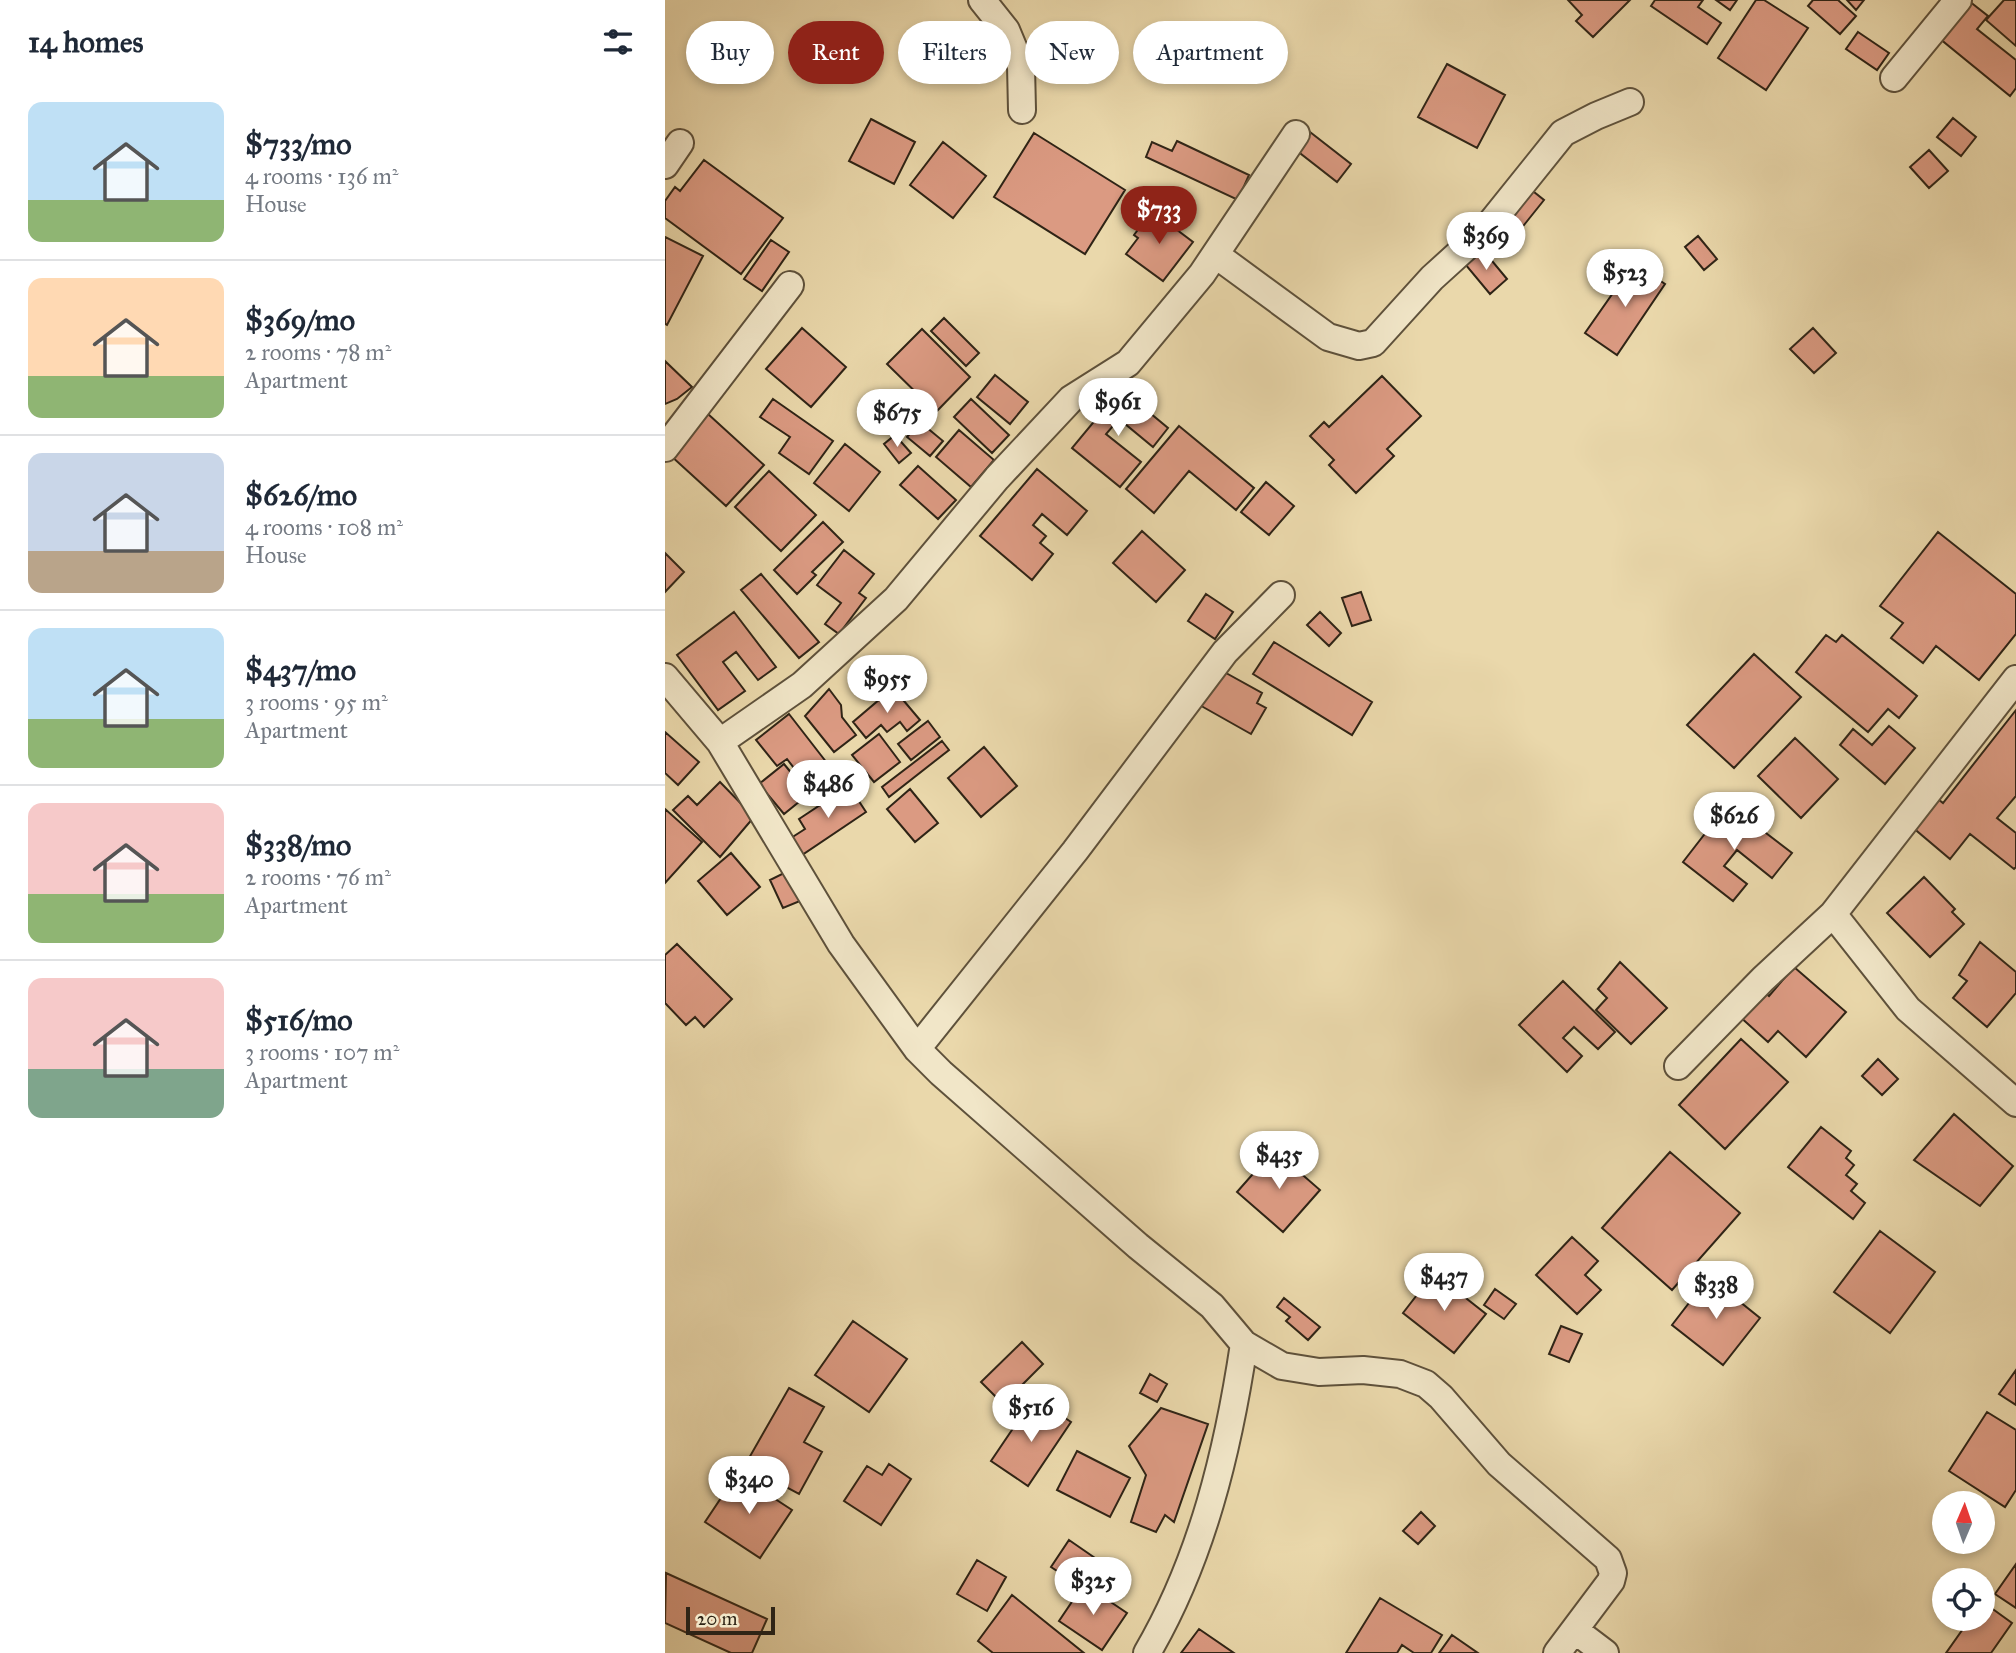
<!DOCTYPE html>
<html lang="en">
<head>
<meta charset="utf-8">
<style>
	body { margin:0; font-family:"IM FELL Great Primer",serif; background:#f2f2f3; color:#1f2937; height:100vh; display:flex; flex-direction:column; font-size:26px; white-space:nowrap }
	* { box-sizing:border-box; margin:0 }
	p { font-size:23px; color:#747a83 }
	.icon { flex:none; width:38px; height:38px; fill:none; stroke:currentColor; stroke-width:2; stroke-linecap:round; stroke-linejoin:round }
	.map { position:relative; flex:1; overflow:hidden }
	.drawer { display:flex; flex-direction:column; background:#fff; width:665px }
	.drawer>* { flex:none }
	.hud { position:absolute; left:21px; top:21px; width:665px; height:63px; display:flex; gap:14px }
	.needle { width:46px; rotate:2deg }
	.fabs { position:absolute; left:1267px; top:1491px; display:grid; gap:14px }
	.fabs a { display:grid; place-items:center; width:63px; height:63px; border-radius:50%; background:#fff; box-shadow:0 4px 10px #0003; font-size:35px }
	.scale { position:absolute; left:21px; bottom:18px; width:89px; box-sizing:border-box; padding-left:7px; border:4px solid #2f2416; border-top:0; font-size:19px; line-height:24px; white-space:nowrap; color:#2f2416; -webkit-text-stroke:5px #f1e6c8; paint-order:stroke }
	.price { position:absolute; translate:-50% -60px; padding:0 16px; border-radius:24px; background:#fff; color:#222; font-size:23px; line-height:46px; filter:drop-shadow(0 2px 4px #0008) }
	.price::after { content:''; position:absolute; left:50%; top:42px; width:21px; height:16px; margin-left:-10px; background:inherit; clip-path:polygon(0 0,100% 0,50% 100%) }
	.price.active { background:#8f2418; color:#fff }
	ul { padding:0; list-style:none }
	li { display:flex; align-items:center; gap:21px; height:175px; padding:0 28px }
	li+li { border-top:2px solid #e0e1e3 }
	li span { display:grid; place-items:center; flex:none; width:196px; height:140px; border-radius:14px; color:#555 }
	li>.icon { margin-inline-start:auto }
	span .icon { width:84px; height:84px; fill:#fffc; stroke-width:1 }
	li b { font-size:30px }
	h2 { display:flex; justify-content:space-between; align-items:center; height:84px; padding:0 28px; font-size:30px }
	.chip { padding:0 24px; border-radius:32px; background:#fff; box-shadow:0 4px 10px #0003; font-size:24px; line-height:63px }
	.chip.active { background:#8f2418; color:#fff }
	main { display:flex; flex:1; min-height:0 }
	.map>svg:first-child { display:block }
	.building { fill:#db9a82; stroke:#2f2416; stroke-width:2 }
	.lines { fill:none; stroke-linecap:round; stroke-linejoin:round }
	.street-casing { stroke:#5e513b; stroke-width:30 }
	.street { stroke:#f1e6c8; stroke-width:26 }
</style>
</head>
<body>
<main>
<section class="drawer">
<h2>14 homes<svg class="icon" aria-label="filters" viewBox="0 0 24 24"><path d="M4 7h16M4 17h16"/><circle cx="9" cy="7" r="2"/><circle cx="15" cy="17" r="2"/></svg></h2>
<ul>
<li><span style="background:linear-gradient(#bfe0f5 70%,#8fb573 0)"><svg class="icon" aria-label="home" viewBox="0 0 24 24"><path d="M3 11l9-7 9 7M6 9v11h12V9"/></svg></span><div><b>$733/mo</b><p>4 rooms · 136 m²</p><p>House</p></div></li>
<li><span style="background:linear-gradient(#ffd9b3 70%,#8fb573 0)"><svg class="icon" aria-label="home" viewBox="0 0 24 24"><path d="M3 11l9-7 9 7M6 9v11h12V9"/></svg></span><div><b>$369/mo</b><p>2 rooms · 78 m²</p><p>Apartment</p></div></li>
<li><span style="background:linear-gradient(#c9d6e8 70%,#b9a48a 0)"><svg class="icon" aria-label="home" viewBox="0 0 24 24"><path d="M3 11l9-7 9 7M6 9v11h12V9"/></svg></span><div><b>$626/mo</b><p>4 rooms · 108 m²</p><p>House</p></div></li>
<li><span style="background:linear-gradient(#bfe0f5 65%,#8fb573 0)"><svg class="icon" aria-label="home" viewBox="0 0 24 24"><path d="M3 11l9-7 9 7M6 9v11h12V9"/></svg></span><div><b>$437/mo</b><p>3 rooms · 95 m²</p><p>Apartment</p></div></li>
<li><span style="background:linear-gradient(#f6c9c9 65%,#8fb573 0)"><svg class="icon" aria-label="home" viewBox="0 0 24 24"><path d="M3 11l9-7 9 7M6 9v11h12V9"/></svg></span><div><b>$338/mo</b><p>2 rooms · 76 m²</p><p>Apartment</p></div></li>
<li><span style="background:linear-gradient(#f6c9c9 65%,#7fa58c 0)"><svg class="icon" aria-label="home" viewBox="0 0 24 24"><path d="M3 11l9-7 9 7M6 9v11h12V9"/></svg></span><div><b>$516/mo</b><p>3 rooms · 107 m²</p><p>Apartment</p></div></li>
</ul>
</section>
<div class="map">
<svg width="1351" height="1653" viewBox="0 0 1351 1653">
	<rect width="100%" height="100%" fill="#ead8ab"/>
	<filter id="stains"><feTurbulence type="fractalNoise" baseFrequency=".00286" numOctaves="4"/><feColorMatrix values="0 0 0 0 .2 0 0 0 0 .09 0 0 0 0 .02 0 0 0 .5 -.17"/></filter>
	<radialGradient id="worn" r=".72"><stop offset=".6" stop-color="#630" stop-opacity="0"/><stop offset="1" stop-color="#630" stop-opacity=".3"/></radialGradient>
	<path class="building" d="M903 0H965L928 37 911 21 917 15Z
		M990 0H1038L1033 7 1056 23 1042 44 986 6Z
		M1051 0H1072L1065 10Z
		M1091 0H1099L1143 28 1101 90 1053 58Z
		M1148 0H1173L1191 16 1175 34 1143 6Z
		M1182 0H1199L1191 10Z
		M1339 0H1351V46L1321 20Z
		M1304 1 1323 16 1312 29 1351 60V88L1345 96 1274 38Z
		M1193 32 1224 53 1212 70 1181 49Z
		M782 64 840 95 812 148 753 117Z
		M1288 118 1311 137 1296 156 1272 137Z
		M206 119 250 142 229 184 184 161Z
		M645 132 686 164 672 182 631 150Z
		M369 133 460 190 420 254 329 197Z
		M512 141 584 175 573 200 481 157 487 142 507 151Z
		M278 142 321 176 288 218 245 185Z
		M1264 150 1283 171 1264 188 1245 167Z
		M39 160 118 218 76 274 0 218V201L10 187 15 191Z
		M859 184 879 200 851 235 831 219Z
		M487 211 528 242 498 281 461 254 473 238 469 235Z
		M1033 236 1052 259 1039 270 1020 247Z
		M0 237 38 256 2 325 0 324Z
		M106 240 124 252 97 291 79 279Z
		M818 250 842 279 825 294 800 264Z
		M969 263 1000 284 952 355 920 333Z
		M279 318 314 353 301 366 266 331Z
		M137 328 181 367 146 407 101 369Z
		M1148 328 1171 353 1149 373 1125 349Z
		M257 329 305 377 271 412 222 364Z
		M0 361 27 387 12 399 0 404Z
		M330 375 363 402 345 424 312 397Z
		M717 376 756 416 722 449 729 456 691 493 664 465 669 460 645 436 659 422 664 427Z
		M456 389 503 428 488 447 454 419 441 434 476 462 455 487 407 448Z
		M108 399 168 441 144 474 114 453 125 437 95 417Z
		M306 399 344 435 327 453 289 417Z
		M43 414 99 465 61 506 5 455Z
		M255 422 278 441 265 456 242 437Z
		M514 426 589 488 571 510 524 471 489 513 461 489Z
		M294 430 329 460 306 487 271 457Z
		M230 435 246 453 234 463 219 444Z
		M180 444 215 472 184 511 149 483Z
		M253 466 291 500 273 519 235 485Z
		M372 469 422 511 402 535 377 514 368 525 381 536 375 543 388 554 367 580 315 536Z
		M104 471 151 515 116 551 70 507Z
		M601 482 629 506 604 535 576 512Z
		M158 522 178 542 147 572 151 575 132 594 109 570Z
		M477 531 520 570 491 602 448 563Z
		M1273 532 1351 594V634L1314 680 1271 646 1258 663 1226 638 1238 623 1215 606Z
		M179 550 209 574 194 593 201 598 174 634 160 624 176 603 152 585Z
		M0 553 19 572 0 592Z
		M96 574 154 642 134 658 76 590Z
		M696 592 706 620 687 626 677 598Z
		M541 594 568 612 550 639 523 621Z
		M69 612 111 667 93 680 71 652 58 662 80 691 53 710 12 655Z
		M655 612 676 633 664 646 642 625Z
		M1161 635 1171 642 1177 635 1252 696 1234 718 1223 709 1203 732 1131 672Z
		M609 642 707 702 687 735 588 674Z
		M1089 654 1136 697 1069 768 1022 725Z
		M552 668 597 693 592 703 601 708 586 734 531 703Z
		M228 688 255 720 242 731 235 722 222 732 216 725 201 738 188 722Z
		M164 689 176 705 177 717 191 735 169 752 140 716Z
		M1351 710V796L1332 818 1351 833V867L1349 869 1305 834 1285 859 1246 826 1269 796 1278 803Z
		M124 714 162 763 139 781 122 759 112 766 91 740Z
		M263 721 275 737 246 760 233 744Z
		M1224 726 1250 748 1220 784 1175 745 1188 729 1207 745Z
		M0 732 34 762 13 785 0 773Z
		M214 734 235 762 209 782 187 755Z
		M1130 738 1173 779 1136 818 1093 776Z
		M277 741 284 750 224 797 217 787Z
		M319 747 352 786 316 817 283 778Z
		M119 764 137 786 159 768 166 776 119 814 94 784Z
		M55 782 89 817 55 857 8 810 23 796 32 805Z
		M184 786 201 812 137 855 126 838 140 829 134 819Z
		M245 789 273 823 250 842 222 809Z
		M1063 804 1127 853 1107 878 1072 850 1059 866 1082 884 1068 901 1018 862Z
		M0 809 37 842 0 883Z
		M66 853 95 887 62 915 33 881Z
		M121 872 135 901 118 908 105 880Z
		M1259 877 1290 909 1287 912 1299 924 1265 957 1222 913Z
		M1315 942 1351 972V993L1322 1027 1288 998 1302 981 1294 975Z
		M12 944 67 999 39 1027 30 1017 21 1025 0 1003V955Z
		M955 962 1002 1008 966 1044 931 1010 942 998 933 989Z
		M1129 967 1181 1012 1141 1057 1113 1031 1103 1042 1073 1015 1096 989 1104 996Z
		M898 981 950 1032 933 1049 909 1027 898 1038 917 1056 902 1072 854 1025Z
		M1076 1039 1123 1082 1060 1149 1014 1105Z
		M1213 1059 1233 1079 1217 1095 1197 1076Z
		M1289 1114 1348 1166 1315 1206 1249 1160Z
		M1156 1127 1186 1151 1181 1158 1189 1165 1181 1175 1192 1184 1186 1191 1200 1203 1188 1219 1123 1167Z
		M609 1150 655 1190 618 1232 572 1192Z
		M1005 1152 1075 1213 1007 1290 937 1228Z
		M1215 1231 1270 1272 1225 1333 1169 1292Z
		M907 1237 933 1261 920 1275 936 1290 912 1314 871 1275Z
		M769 1273 821 1314 789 1353 738 1313Z
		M1044 1277 1095 1318 1058 1365 1007 1325Z
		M830 1289 851 1304 839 1319 819 1305Z
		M619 1298 655 1327 643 1340 621 1321 625 1317 612 1307Z
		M188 1321 242 1359 204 1412 150 1375Z
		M896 1326 917 1334 904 1362 884 1354Z
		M357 1342 378 1364 338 1404 316 1382Z
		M1351 1370V1405L1334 1394Z
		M485 1374 502 1384 492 1402 475 1393Z
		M124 1388 159 1407 139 1442 157 1452 134 1494 80 1465Z
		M378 1403 406 1422 363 1486 326 1461 357 1415 366 1420Z
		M496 1408 543 1424 509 1522 500 1515 491 1532 466 1522 481 1475 464 1446Z
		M1322 1412 1351 1430V1490L1340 1507 1284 1471Z
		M412 1451 465 1478 445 1517 392 1490Z
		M224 1464 246 1479 216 1525 179 1501 202 1466 217 1475Z
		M72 1474 127 1510 95 1558 40 1522Z
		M756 1512 770 1526 753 1544 738 1531Z
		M404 1540 443 1567 430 1586 413 1576 409 1582 386 1567Z
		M312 1560 341 1577 322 1611 292 1594Z
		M1351 1564V1608L1330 1594Z
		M1 1573 102 1619 87 1653H66L0 1623Z
		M419 1584 462 1613 437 1650 394 1621Z
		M347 1595 419 1653H328L313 1641Z
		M715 1598 777 1635 766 1653H749L737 1645 732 1653H681Z
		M1318 1602 1347 1623 1326 1653H1281L1305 1619H1318Z
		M534 1629 569 1653H516Z
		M787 1635 813 1653H774Z"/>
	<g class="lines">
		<defs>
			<path id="street" d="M317 0 341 30 356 66 357 110
				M1229 78 1293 0
				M0 165 15 143
				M551 255 663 337 694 346 708 343 767 278 821 229 898 133 931 116 965 102
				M0 448 125 285
				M0 677 55 742 176 944 252 1049 276 1073 473 1246 547 1306 579 1344 617 1366 654 1372 698 1370 735 1374 761 1384 776 1397 834 1464 943 1559 948 1573 946 1581 892 1653
				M55 742 137 685 231 599 332 478 406 399 463 363 537 274 631 134
				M1168 914 1243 1009 1351 1103
				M252 1049 410 851 560 652 616 595
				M1013 1066 1098 979 1168 914 1351 679
				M911 1631 940 1653
				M482 1653C537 1559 563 1451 579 1344"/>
		</defs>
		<use href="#street" class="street-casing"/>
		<use href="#street" class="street"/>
	</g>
	<rect width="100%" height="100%" filter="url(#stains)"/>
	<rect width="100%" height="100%" fill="url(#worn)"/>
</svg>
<div class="fabs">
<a><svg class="needle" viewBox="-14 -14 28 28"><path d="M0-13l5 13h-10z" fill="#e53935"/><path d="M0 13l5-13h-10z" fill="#747a83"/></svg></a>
<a><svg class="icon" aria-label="locate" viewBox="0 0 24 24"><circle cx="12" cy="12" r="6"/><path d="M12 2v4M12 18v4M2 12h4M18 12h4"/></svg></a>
</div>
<div class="scale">20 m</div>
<b class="price active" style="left:494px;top:246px">$733</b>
<b class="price" style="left:821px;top:272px">$369</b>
<b class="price" style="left:960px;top:309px">$523</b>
<b class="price" style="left:453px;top:438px">$961</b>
<b class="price" style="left:232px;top:449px">$675</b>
<b class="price" style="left:222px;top:715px">$955</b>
<b class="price" style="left:163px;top:820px">$486</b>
<b class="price" style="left:1069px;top:852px">$626</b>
<b class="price" style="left:614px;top:1191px">$435</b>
<b class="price" style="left:779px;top:1313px">$437</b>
<b class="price" style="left:1051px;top:1321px">$338</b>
<b class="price" style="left:366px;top:1444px">$516</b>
<b class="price" style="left:84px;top:1516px">$340</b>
<b class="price" style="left:428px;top:1617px">$325</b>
<div class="hud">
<a class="chip">Buy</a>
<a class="chip active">Rent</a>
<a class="chip">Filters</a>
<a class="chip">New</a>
<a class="chip">Apartment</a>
</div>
</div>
</main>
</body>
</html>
